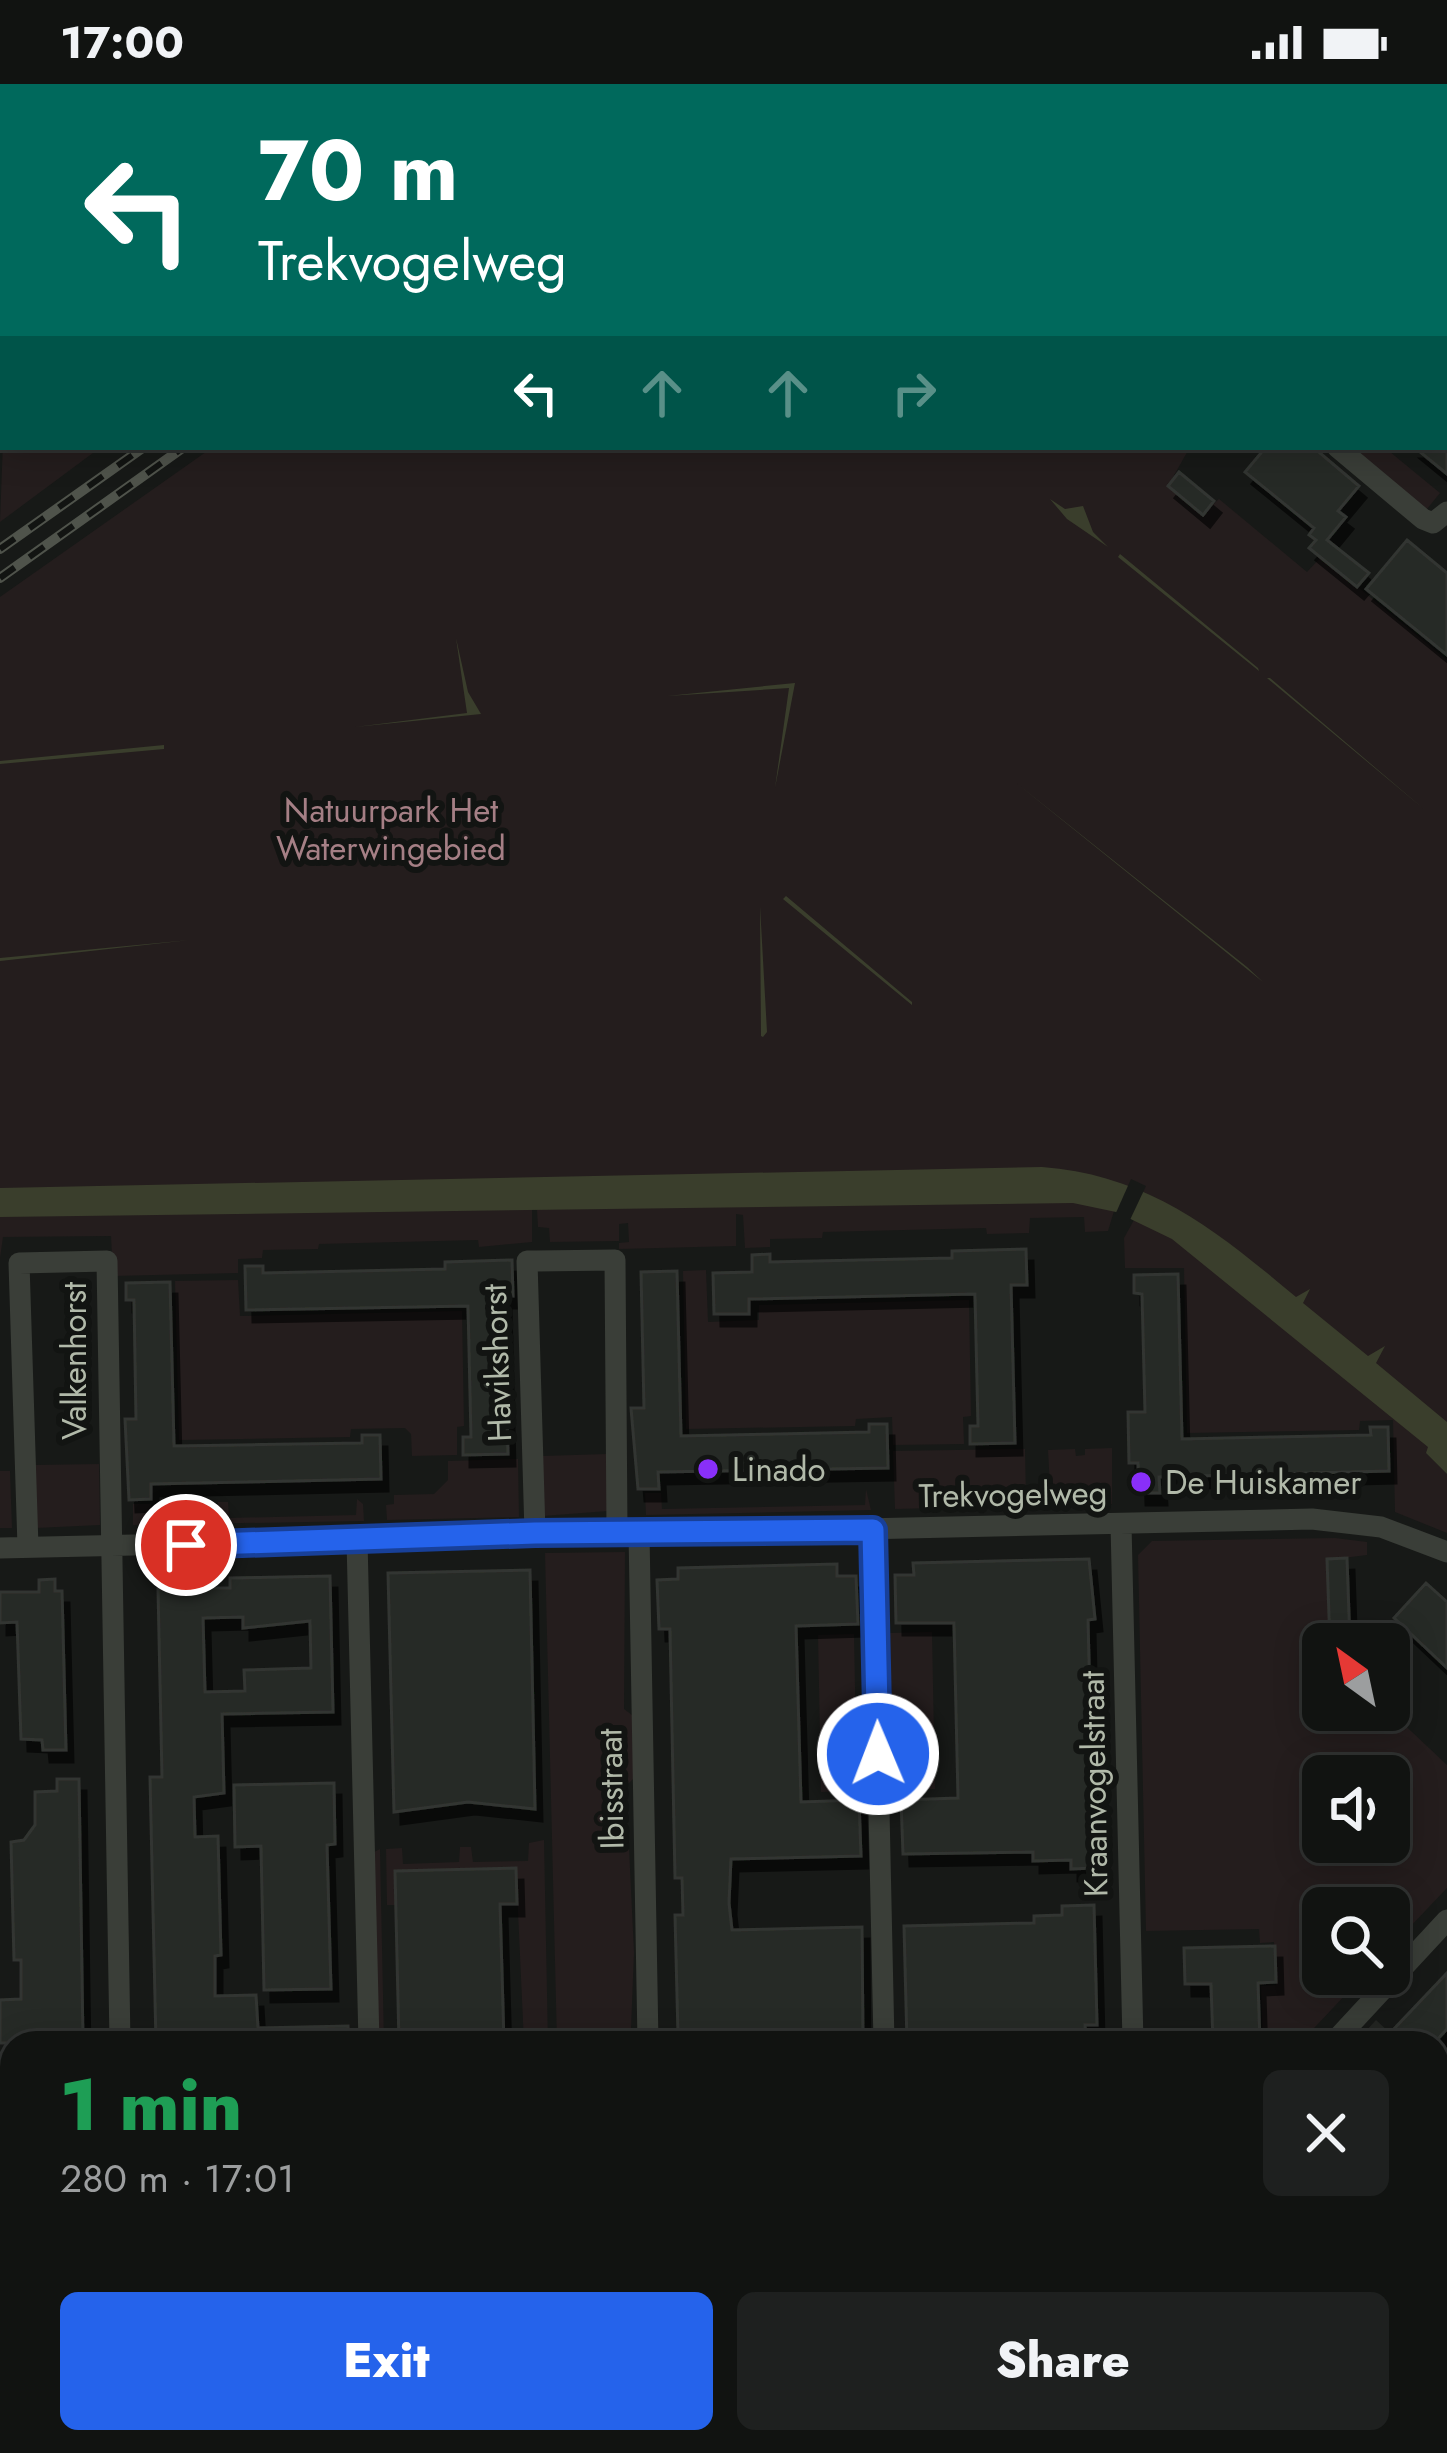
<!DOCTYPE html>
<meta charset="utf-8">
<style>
body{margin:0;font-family:Jost,sans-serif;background:#1e201f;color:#f1f3f6;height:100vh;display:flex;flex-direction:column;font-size:45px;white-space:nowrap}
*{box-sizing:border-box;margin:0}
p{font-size:39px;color:#9c9e9f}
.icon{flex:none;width:66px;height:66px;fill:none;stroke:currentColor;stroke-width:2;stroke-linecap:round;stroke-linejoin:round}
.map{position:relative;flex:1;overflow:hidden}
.side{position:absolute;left:0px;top:1947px;width:1449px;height:423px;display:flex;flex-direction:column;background:#111311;border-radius:36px 36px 0 0;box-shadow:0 6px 30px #0003,0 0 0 3px #303231}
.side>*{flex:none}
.top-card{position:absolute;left:0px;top:0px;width:1449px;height:366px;box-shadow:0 6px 30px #0003,0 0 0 3px #303231;background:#00695c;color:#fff;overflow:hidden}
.needle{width:78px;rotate:327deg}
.controls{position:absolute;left:1302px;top:1539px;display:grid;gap:24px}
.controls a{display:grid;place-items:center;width:108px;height:108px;border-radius:18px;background:#111311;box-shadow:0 6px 30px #0003,0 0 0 3px #303231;font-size:60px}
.pin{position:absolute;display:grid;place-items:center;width:102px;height:102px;color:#fff;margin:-51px;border:6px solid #fff;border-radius:50%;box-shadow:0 3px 12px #0007}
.me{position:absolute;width:132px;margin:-66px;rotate:359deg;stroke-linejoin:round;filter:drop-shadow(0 0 9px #0008)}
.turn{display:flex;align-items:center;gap:42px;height:252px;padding:0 60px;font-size:54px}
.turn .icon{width:156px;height:156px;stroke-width:2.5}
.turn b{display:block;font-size:84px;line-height:102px}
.lanes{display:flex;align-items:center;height:114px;padding:0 60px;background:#0003;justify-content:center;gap:60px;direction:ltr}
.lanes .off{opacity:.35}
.round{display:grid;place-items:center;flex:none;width:126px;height:126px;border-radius:18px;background:#1e201f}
.overview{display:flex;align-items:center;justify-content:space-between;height:204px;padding:0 60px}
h1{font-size:72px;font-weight:800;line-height:90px;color:#1e9e55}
.action{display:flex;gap:24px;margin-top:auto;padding:24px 60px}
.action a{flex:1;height:138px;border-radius:18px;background:#2563eb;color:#fff;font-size:48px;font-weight:800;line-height:138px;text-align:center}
.action a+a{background:#1e201f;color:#f1f3f6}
.status{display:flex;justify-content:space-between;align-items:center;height:84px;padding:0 60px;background:#111311;direction:ltr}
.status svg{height:33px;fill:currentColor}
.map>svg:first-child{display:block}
</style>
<div class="status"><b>17:00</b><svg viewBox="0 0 49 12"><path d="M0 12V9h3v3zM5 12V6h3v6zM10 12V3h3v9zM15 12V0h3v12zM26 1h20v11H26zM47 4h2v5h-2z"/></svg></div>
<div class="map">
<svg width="1447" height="2369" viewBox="0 0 1447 2369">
<defs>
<filter id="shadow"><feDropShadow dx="7" dy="12" stdDeviation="0" flood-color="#0009"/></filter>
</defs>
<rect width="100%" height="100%" fill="#171917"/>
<!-- built -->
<path fill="#242623" d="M313,0H760L311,3Z
M1376,1936L1401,1959H1355Z
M1437,1993L1447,2002V2137L1437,2127Z
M307,2358H494V2369H307Z
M1158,2358H1308L1319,2369H1158Z"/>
<!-- green -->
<path fill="#241d1d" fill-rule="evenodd" d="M938,0H1231L930,3Z
M3,357V363H101L0,438Z
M213,363H1190L1168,402L1202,430L1219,415L1307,488L1321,473L1447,576V1384L1425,1368L1447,1390V1449L1395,1428L1393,1336L1360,1337L1359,1346L1187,1349L1184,1184H1125L1124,1154L1134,1136L1114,1127L1108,1147L1085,1148L1084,1133L1030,1134L1029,1149L987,1150L986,1144L823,1148L822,1154L770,1155V1163L745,1164L743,1131L736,1130V1162L619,1165V1159L629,1158L628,1139L619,1140V1157L550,1158L549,1144L538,1143L537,1126L532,1125V1158L479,1163L478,1156L319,1160L318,1165L263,1166L262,1174L238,1175V1189L113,1192L111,1152L3,1153L0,1174V513Z
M1347,363H1384L1440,409L1427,425Z
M706,1186L708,1238L759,1236V1221L969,1216L971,1332L963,1333L964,1360L893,1361L892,1333L856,1335L855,1342L686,1345L683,1187Z
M238,1196L240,1232L462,1227L464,1342L457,1343V1371L412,1372L411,1350L405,1344L351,1345L350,1353L179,1356L175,1197Z
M1112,1364V1420L1051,1422L1048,1366L1075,1365L1076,1372L1085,1371V1365Z
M1025,1365L1026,1413L1015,1422L895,1425L893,1367Z
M607,1370L608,1427L543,1432L542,1372Z
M518,1375L519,1433L387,1436L386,1421L394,1420V1411L434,1410L448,1396V1377Z
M99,1380L100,1441L36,1444L34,1381Z
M0,1387H10L12,1444H0Z
M866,1405L871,1426L646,1431L645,1409H661L662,1425L865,1421Z
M357,1415L363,1420L364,1437L133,1441V1420H151L152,1436L217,1434L218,1418H228L229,1434L356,1431Z
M1335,1454L1367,1458V1471L1327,1476L1330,1560H1323V1626H1385L1368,1645L1373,1650L1393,1630L1447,1681V1804L1389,1865V1824H1323V1890H1365L1300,1959H1263L1261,1902L1276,1901L1274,1858L1260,1859L1259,1845L1146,1847L1138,1471L1152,1457ZM1323,1692H1389V1758H1323Z
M625,1468L624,1625L632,1631L634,1694L626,1702L634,1868L631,1945L639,1959H557L545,1469Z
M932,1548L935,1705L893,1706L890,1549Z
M854,1550L857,1707L821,1708L818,1551Z
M544,1756L548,1959H524L516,1784L395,1787L396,1821H387L386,1765L402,1764L403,1780L459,1778L460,1763H471L473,1778L528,1777L529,1759Z
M380,1765L384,1959H378L374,1768Z
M0,2054H12L9,2237L0,2233Z
M131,2358H198L199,2369H131Z"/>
<!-- water -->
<path fill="#3a3e2c" d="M1050,415L1065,425L1083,422L1093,448L1108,463L1067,435Z
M1120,470L1258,584L1259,587L1118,473Z
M456,554L468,608L481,630L355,643L467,629Z
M1267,594H1270L1425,726Z
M795,599L775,704L789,604L667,612Z
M164,661V665L0,680V677Z
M1010,694L1247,883L1263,898Z
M786,812L912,918V921L783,815Z
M760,822L767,948L763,953L761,952Z
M190,856L0,877V874Z
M1042,1083C1149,1091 1217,1147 1296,1213L1310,1205L1303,1219L1368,1272L1385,1262L1376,1279L1447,1338V1390L1426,1369L1428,1363L1172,1155L1116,1128L1073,1119L0,1133V1104Z"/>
<!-- pier -->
<path fill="#171917" d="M1131,1095L1146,1102L1129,1138L1115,1131Z"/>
<!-- building -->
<path fill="#282a27" stroke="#323531" stroke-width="3" fill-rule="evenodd" filter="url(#shadow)" d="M1266,363H1313L1359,402L1338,427L1346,433L1327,456L1369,489L1357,503L1309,464L1316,456L1309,451L1314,444L1245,388Z
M1414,363H1447V390Z
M1179,388L1214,417L1203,431L1168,402Z
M1407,456L1447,489V571L1366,505Z
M1026,1165L1027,1201H1011L1015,1359L970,1360V1342H978L975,1210L749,1215V1230H714L713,1189L752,1188V1171L770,1170V1178L952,1174V1167Z
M512,1176L513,1212H504L508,1370L463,1371V1353H471L468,1222L246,1226L245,1182H263V1189L445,1185V1178Z
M677,1187L681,1352L869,1348V1340H887L888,1384L658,1388L659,1405H638L631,1324H644L641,1188Z
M1178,1190L1182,1355L1371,1351L1370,1343H1388L1389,1387L1159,1393L1160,1409H1139L1138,1379H1129L1128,1328H1145L1142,1210L1134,1209V1191Z
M170,1198L174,1362L362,1359V1351H380L381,1395L151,1400V1415L129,1416L125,1335H136L134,1216H126V1199Z
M1347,1474L1350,1560H1330L1327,1475Z
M1089,1475L1095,1535L1088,1536L1094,1784L1071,1785V1776L1033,1777V1768L903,1770L901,1716L958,1714L954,1539H896L895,1491H914L913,1479Z
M837,1480V1492H856L858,1540L796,1542L801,1718L859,1716L861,1772L731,1775L729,1819L732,1846L862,1843L863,1959H685V1951H678L675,1831H683L682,1794H675L670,1545H659L657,1496L678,1495V1484Z
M530,1486L535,1725L468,1718L394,1728L388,1489Z
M163,1490H187L188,1504H230V1494L330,1492L333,1628L222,1630L224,1709L194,1713L195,1753L218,1752L221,1871L215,1872V1912L256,1911L258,1944L348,1942L349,1959H156L150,1693H162L158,1505H163ZM243,1533V1544L310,1537L311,1584L244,1586L245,1607L205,1608L203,1534Z
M55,1495V1507H62L66,1666H43L42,1656L21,1655L17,1538L0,1539V1508H39V1496Z
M1426,1499L1447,1518V1584L1394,1534Z
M57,1695H79L83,1959H0V1916L21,1915V1876H14L11,1758L24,1756L35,1741V1708L57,1707Z
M334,1699L335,1760L327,1761L331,1905L264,1906L261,1762L235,1763L234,1701Z
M516,1784L517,1820H500L504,1959H399L395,1787Z
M1094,1821L1097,1941H1085L1086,1959H907L904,1842L1034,1839V1832L1062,1831V1822Z
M1275,1862L1276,1898L1258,1899L1260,1959H1213L1211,1900H1185L1184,1864Z
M1447,1889V1945L1434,1959H1405L1392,1947Z"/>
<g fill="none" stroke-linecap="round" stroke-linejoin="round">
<!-- minor -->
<path stroke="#3a3e38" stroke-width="21" d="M50,3L51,0
M1446,156L1447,157
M0,262L3,260
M1337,363L1423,435L1433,439L1447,428
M1121,1440L1133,1959
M873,1446L884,1959
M535,1449L527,1177H536L615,1176L617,1447
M639,1449L648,1959
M357,1456L369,1959
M28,1463L19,1179L107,1177L120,1959
M0,1464L1312,1435L1381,1443L1447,1468
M1333,1959L1447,1836
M0,2038H12
M1437,2157L1447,2166
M0,2299H12
M208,2358V2369
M549,2358V2369
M747,2358V2369
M944,2358V2369
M1142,2358V2369"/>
<!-- rail casing -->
<g stroke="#4f534b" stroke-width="10">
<path id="rail" d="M845,3L852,0
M886,3L893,0
M0,465L144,363
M0,494L184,363"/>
</g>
<!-- rail -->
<use href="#rail" stroke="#121412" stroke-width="6" stroke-dasharray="18" stroke-linecap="butt"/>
</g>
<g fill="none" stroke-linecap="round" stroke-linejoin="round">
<!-- route casing -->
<g stroke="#184099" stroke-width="30">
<path id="route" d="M186,1461L535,1449L873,1446L878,1670"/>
</g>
<!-- route -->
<use href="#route" stroke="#2563eb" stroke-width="21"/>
</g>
<!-- markers -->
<g fill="#892ff9" stroke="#121412" stroke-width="4.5">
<circle cx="708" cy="1385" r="12"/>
<circle cx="1141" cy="1398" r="12"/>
</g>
<g text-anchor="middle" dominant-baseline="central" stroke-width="12" stroke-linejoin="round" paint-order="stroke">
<!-- park labels -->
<g font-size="33" fill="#a57f85" stroke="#121412">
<text x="391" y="726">Natuurpark Het<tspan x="391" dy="38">Waterwingebied</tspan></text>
</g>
<!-- street labels -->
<g font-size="33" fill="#b1b9a9" stroke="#121412">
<text transform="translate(74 1277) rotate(-90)">Valkenhorst</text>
<text transform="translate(497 1279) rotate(-92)">Havikshorst</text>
<text transform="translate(1013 1410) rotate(-1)">Trekvogelweg</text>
<text transform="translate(1094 1700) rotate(-91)">Kraanvogelstraat</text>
<text transform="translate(611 1705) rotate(-91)">Ibisstraat</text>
</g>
<!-- poi labels -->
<g font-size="33" fill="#b1b9a9" stroke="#121412" text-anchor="start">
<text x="732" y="1385">Linado</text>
<text x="1165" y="1398">De Huiskamer</text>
</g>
</g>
</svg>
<div class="controls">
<a><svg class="needle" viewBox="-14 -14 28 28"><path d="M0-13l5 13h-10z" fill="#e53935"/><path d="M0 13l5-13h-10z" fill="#9c9e9f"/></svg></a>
<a><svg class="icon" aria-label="sound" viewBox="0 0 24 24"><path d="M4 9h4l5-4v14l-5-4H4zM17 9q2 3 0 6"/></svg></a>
<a><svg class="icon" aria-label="search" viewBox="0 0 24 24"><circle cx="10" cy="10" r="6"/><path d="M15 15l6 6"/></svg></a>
</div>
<div class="pin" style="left:186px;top:1461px;background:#d93025"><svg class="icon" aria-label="arrive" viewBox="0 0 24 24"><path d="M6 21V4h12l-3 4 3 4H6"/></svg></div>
<svg class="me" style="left:878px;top:1670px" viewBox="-20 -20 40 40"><circle r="17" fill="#2563eb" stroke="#fff" stroke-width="3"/><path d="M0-11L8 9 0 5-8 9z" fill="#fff"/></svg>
<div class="top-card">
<div class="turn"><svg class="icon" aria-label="left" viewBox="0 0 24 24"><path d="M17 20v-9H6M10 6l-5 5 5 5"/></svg><div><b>70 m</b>Trekvogelweg</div></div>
<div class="lanes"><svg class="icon" aria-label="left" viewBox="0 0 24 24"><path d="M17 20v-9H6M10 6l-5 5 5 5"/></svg><svg class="icon off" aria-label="ahead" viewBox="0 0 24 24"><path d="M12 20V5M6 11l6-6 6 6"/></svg><svg class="icon off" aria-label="ahead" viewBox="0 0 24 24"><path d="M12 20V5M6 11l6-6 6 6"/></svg><svg class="icon off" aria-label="right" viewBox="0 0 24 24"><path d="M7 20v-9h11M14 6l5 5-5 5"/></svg></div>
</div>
<section class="side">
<div class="overview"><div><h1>1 min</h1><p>280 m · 17:01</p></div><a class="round"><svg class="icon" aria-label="close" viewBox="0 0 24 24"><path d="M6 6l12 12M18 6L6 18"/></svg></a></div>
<div class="action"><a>Exit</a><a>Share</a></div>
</section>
</div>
